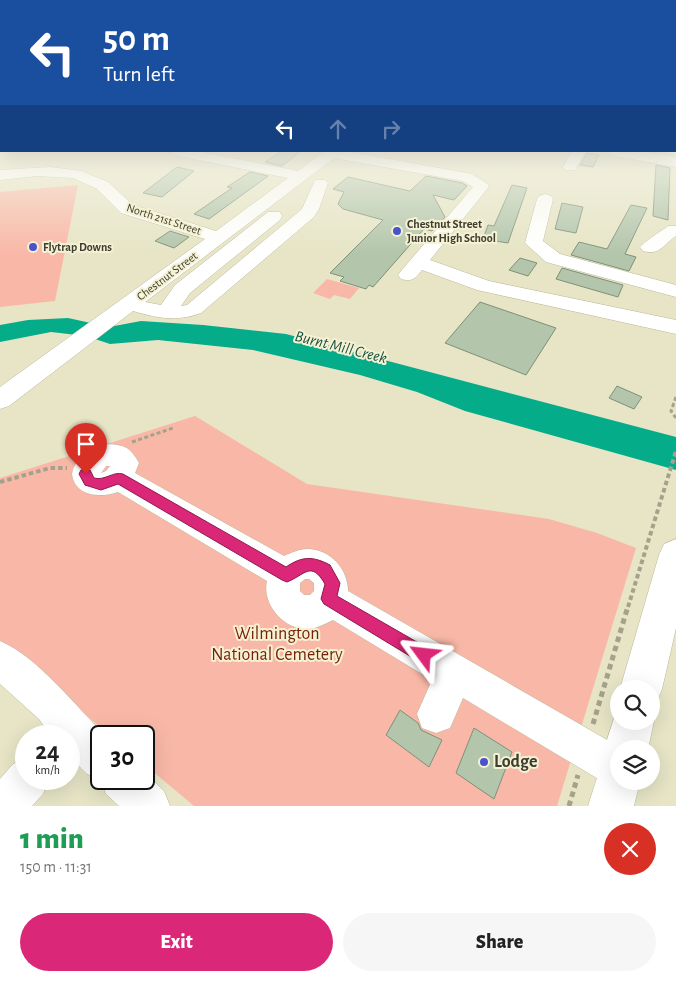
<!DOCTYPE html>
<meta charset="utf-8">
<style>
body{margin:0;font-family:"Alegreya Sans",sans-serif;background:#f6f6f6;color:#222;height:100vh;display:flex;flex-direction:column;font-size:19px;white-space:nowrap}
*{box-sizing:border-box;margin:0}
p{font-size:16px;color:#767676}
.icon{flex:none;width:28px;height:28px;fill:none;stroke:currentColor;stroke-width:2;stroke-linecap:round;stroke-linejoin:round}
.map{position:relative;height:806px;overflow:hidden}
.sheet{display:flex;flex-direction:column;background:#fff;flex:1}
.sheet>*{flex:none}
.banner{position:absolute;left:0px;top:0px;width:676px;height:152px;box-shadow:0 5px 20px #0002;background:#1a4fa0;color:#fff;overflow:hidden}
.tools{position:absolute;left:610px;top:680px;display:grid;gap:10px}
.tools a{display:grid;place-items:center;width:50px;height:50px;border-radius:50%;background:#fff;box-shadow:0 5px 20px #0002;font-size:25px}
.speed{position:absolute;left:15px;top:725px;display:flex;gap:10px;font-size:25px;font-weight:700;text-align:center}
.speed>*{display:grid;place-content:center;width:65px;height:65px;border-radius:50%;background:#fff;box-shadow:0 5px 20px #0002;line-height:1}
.speed small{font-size:12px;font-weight:400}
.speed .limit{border:2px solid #111;border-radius:8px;background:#fff;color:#111}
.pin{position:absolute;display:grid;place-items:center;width:42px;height:42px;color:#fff;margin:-51px -21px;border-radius:50% 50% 50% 0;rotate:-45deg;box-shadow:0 0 5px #0007}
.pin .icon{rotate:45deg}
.me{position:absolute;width:55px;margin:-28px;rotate:300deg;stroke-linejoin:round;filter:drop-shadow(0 0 4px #0008)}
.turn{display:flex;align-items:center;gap:18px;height:105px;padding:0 20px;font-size:22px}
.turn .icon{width:65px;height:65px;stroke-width:2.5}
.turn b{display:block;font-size:35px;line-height:42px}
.lanes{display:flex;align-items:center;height:48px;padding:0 20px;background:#0003;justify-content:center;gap:25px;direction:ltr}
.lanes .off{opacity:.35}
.round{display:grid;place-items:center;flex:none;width:52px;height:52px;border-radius:26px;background:#f6f6f6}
.headline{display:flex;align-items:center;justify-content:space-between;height:85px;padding:0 20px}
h1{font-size:30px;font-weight:800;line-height:38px;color:#1e9e55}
.button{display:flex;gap:10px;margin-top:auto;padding:10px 20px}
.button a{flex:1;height:58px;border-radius:30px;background:#db2777;color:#fff;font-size:20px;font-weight:800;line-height:58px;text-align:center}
.button a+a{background:#f6f6f6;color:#222}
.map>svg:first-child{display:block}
</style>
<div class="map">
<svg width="676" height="806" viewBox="0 0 676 806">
<rect width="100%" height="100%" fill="#e7e5c6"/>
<!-- green -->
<path fill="#f9b8a7" d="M78,185L55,301L0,307V192Z
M327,279L359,288L350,299L334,295L330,299L313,293Z
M195,416L307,484L549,519L597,533L636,548L557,806H194L144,764V736H111L0,644V478Z"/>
<!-- water -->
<path fill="#05ac8a" d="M68,318L109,327L141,321L203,325L286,334L676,437V470L465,411L417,392L360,375L253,350L158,340L110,344L86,336L51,332L0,342V325L28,320Z"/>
<!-- building -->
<path fill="#b3c6ac" stroke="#7e9078" d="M282,151H301L282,166L265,162Z
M587,153L599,155L593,167L580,165Z
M656,165L670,168L668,220L653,216Z
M177,167L194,171L162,197L143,193Z
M250,172L268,176L209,219L194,214L232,188L227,187Z
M426,176L462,183L467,186L454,200L433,195L445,217L432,231L424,229L373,287L369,285L366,289L340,281L344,277L330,273L383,220L343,209L338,204L344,192L333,189L348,177L410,191Z
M512,185L527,188L508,243L483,239L488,225L494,226Z
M562,203L583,207L576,233L555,229Z
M631,205L647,208L625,254L636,257L629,271L571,255L579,242L607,249Z
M170,231L189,237L174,248L155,241Z
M520,258L537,263L528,276L509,270Z
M562,268L623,285L618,297L556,279Z
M480,302L556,328L526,375L445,343Z
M617,386L642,397L634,409L609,398Z
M400,710L418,723L421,730L442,740L429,767L386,735Z
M474,728L512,752L494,799L456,773Z"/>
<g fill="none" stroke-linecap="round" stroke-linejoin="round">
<!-- minor casing -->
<g stroke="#bbb99b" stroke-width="1">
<path id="minor" d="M167,151H197L298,171L325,151H346L472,174L489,185L488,188L430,260L489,281L676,320V334L477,290L422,270C415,279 412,282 401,279L398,275L401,271L473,187L463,181L334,158L145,302L161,305L175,285L268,212H280L282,216L280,220L190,293L181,306L187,305L302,209L315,180H325L328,183L319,209L314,217L201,313C177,322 157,318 133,311L9,406L0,409V387L205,239L121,213L97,189L73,178L37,176L0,180V170L50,167L81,171L108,182L133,205L216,231L288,178L174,155Z
M572,151H586L575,170H565L563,167Z
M545,194L551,196L553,199L543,241L560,254L676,285V297L546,262L525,243L537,199L539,196Z
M669,226H676V236C664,243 661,256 643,251L640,247C642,244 666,227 669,226Z
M104,444C123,445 129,445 139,463L135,473L284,556C291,553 299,549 307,549C330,549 348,569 348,591L623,749H619V781H634L633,783L619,789L605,783L463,698L450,728L436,733L422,728L417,714L432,680L333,620C325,624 315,629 307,629C283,629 262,604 267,581L118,492C101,498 75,497 72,474C76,456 88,449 104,444ZM106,466H110L106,471L101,473ZM305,579H309L314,583V591L310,595H304L300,591V583Z
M0,641C38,657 76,707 106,736H101V779H144V772L164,791L170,806H119L106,794L101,780L87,774L69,756V736H51L39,719L0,684Z
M26,759V779H49L43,794L32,806H0V779L13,764Z"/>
</g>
<!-- major casing -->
<g stroke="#bbb99b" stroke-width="1">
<path id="major" d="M607,151H643L676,157V167L615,156L610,154Z
M676,539V628L662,689L656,704L651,705V689H620L659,555L664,544Z
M618,706L619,721H651V714L654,721L648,749H619V781H640L634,806H588L603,759L607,757L604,749Z"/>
</g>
<!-- path-far2 -->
<path stroke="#a4a28b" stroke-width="3" stroke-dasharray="4 2.5" stroke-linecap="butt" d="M676,397L671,411L676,418
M132,442L173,428"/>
<!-- path-far1 -->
<path stroke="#a4a28b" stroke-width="4" stroke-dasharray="4.5 3" stroke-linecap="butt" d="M0,482L50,468H67
M628,607L676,451"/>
<!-- path -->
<path stroke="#a4a28b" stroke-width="5" stroke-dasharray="5.5 4" stroke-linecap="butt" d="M593,724L628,606
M569,806L578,775"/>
<!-- minor -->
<use href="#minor" fill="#fff" fill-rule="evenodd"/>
<!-- major -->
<use href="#major" fill="#fff" fill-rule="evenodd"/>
</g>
<!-- sky -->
<linearGradient id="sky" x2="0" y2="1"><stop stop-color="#4db1c2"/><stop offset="0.55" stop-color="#f4f3e5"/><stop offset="1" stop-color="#f4f3e5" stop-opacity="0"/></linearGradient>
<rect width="676" height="253" fill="url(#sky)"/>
<!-- route -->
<path fill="#db2777" stroke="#8e194d" d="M86,469L90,470L94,478C105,481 113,471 123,474L286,567C302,556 313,556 330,565L340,583L337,596L429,649L432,655L429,661L424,663L418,661L324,604L321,599L325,584C311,560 305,575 287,582L282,580L118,484L101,490L85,485L79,474L81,470Z"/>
<!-- markers -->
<g fill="#4a54ca" stroke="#f5f2d3" stroke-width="2">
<circle cx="397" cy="231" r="5"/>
<circle cx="33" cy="247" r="5"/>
<circle cx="484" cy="762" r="5"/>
</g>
<g text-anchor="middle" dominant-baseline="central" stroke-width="4" stroke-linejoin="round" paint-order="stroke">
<!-- far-street labels -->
<g font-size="12" fill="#3e3d31" stroke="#f5f2d3">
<text transform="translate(164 219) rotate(18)">North 21st Street</text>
<text transform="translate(167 276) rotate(-37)">Chestnut Street</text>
</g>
<!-- far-poi labels -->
<g font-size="12" font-weight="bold" fill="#3e3d31" stroke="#f5f2d3" text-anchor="start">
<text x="407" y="224">Chestnut Street<tspan x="407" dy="14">Junior High School</tspan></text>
<text x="43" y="247">Flytrap Downs</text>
</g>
<!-- water labels -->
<g font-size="16" font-style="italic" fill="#174f40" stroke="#f5f2d3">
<text transform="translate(341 347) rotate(14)">Burnt Mill Creek</text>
</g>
<!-- near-park labels -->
<g font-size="18" fill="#781f07" stroke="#f5f2d3">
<text x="277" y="634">Wilmington<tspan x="277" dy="21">National Cemetery</tspan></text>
</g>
<!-- near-poi labels -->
<g font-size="18" font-weight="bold" fill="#3e3d31" stroke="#f5f2d3" text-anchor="start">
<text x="494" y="762">Lodge</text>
</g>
</g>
</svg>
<div class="tools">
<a><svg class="icon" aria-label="search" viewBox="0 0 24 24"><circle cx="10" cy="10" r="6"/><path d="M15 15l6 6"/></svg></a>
<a><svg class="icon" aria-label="layers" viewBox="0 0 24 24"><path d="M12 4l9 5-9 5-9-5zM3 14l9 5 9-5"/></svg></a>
</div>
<div class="speed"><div>24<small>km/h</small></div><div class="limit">30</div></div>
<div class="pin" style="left:86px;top:474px;background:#d93025"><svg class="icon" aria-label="arrive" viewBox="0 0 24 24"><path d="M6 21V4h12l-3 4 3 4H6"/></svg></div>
<svg class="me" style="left:424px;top:655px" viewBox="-20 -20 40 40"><path d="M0-17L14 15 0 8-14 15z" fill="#db2777" stroke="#fff" stroke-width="4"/></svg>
<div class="banner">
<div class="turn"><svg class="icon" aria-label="left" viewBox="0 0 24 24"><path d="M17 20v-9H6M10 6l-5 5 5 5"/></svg><div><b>50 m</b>Turn left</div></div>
<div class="lanes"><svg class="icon" aria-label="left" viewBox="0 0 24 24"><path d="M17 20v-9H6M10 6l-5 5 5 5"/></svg><svg class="icon off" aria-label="ahead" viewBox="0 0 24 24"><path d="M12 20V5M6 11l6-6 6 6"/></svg><svg class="icon off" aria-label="right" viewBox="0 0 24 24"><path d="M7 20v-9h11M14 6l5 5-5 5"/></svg></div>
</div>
</div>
<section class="sheet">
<div class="headline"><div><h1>1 min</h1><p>150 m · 11:31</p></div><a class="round" style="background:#d93025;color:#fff"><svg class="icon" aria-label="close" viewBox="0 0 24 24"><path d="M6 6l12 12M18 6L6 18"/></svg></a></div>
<div class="button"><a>Exit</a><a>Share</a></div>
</section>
